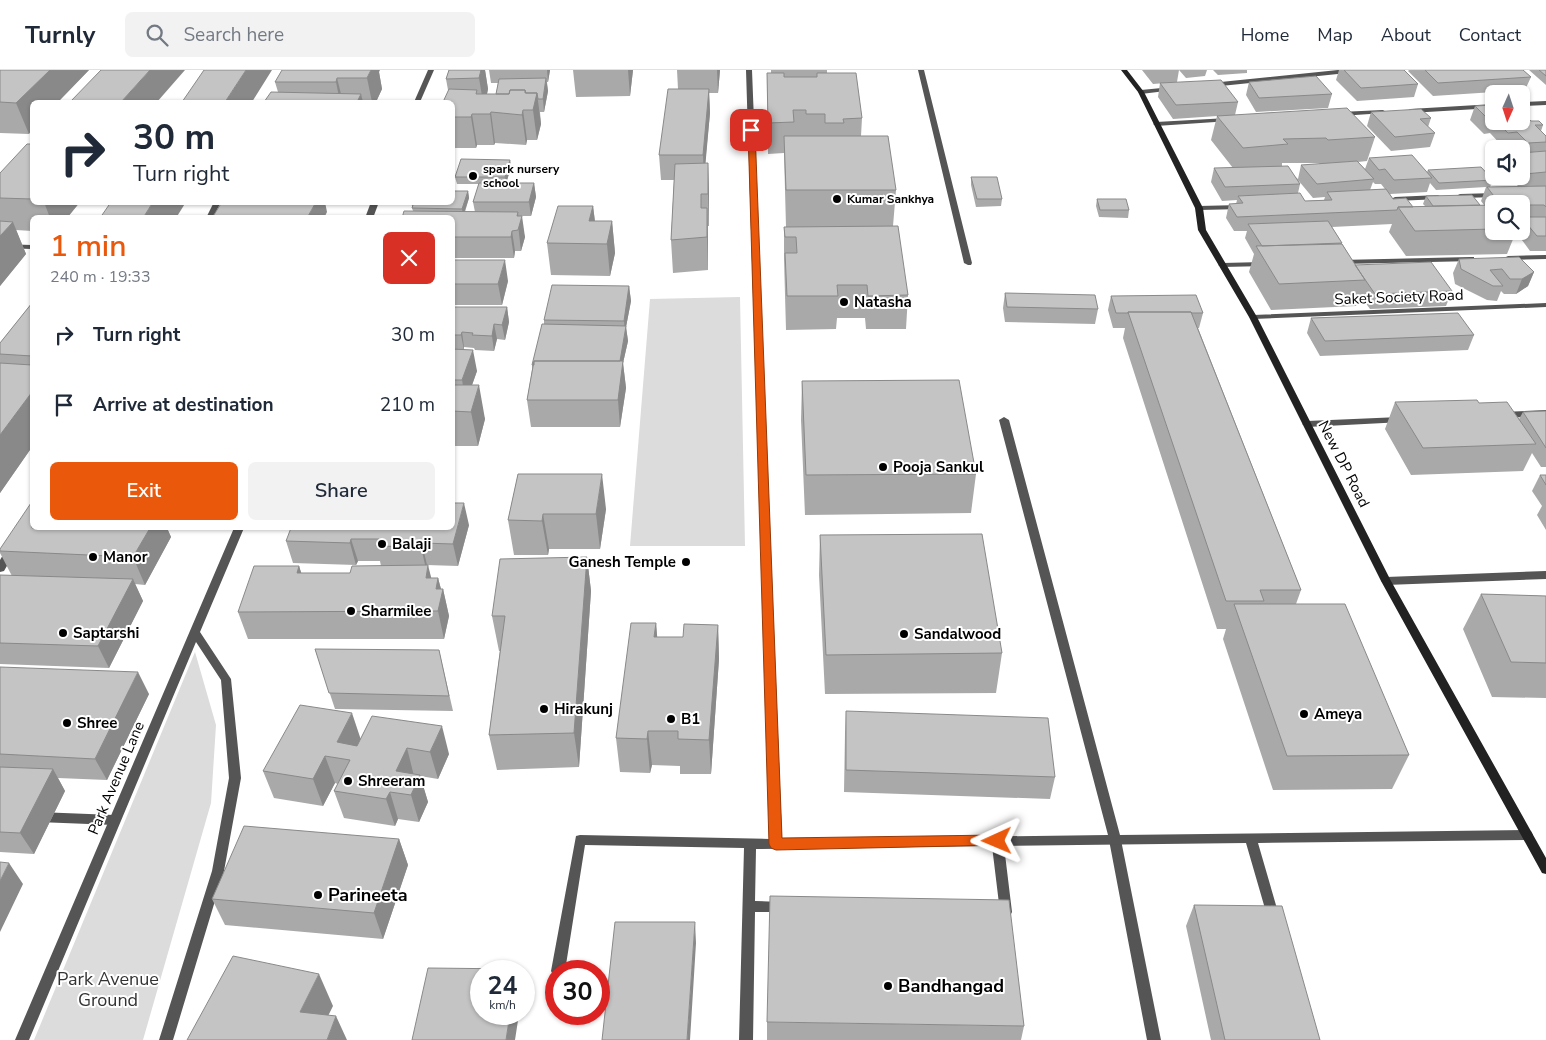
<!DOCTYPE html>
<meta charset="utf-8">
<style>
body{margin:0;font-family:"Nunito Sans",sans-serif;background:#f2f2f3;color:#1f2937;height:100vh;display:flex;flex-direction:column;font-size:19px;white-space:nowrap}
*{box-sizing:border-box;margin:0}
p{font-size:16px;color:#747a83}
.icon{flex:none;width:28px;height:28px;fill:none;stroke:currentColor;stroke-width:2;stroke-linecap:round;stroke-linejoin:round}
.map{position:relative;flex:1;overflow:hidden}
.panel{position:absolute;left:30px;top:145px;width:425px;height:315px;display:flex;flex-direction:column;background:#fff;border-radius:8px;box-shadow:0 1px 4px #0004}
.panel>*{flex:none}
.banner{position:absolute;left:30px;top:30px;width:425px;height:105px;border-radius:8px;box-shadow:0 1px 4px #0004;background:#fff;color:#1f2937;overflow:hidden}
.needle{width:32px;rotate:183deg}
.buttons{position:absolute;left:1485px;top:15px;display:grid;gap:10px}
.buttons a{display:grid;place-items:center;width:45px;height:45px;border-radius:8px;background:#fff;box-shadow:0 1px 4px #0004;font-size:25px}
.speed{position:absolute;left:470px;top:890px;display:flex;gap:10px;font-size:25px;font-weight:700;text-align:center}
.speed>*{display:grid;place-content:center;width:65px;height:65px;border-radius:50%;background:#fff;box-shadow:0 1px 4px #0004;line-height:1}
.speed small{font-size:12px;font-weight:400}
.speed .limit{border:8px solid #d22;background:#fff;color:#111}
.pin{position:absolute;display:grid;place-items:center;width:42px;height:42px;color:#fff;margin:-21px;border-radius:10px;box-shadow:0 2px 8px #0006}
.me{position:absolute;width:55px;margin:-28px;rotate:269deg;stroke-linejoin:round;filter:drop-shadow(0 0 4px #0008)}
.turn{display:flex;align-items:center;gap:18px;height:105px;padding:0 20px;font-size:22px}
.turn .icon{width:65px;height:65px;stroke-width:2.5}
.turn b{display:block;font-size:35px;line-height:42px}
.round{display:grid;place-items:center;flex:none;width:52px;height:52px;border-radius:8px;background:#f2f2f3}
.summary{display:flex;align-items:center;justify-content:space-between;height:85px;padding:0 20px}
h1{font-size:30px;font-weight:600;line-height:38px;color:#ea580c}
.action{display:flex;gap:10px;margin-top:auto;padding:10px 20px}
.action a{flex:1;height:58px;border-radius:8px;background:#ea580c;color:#fff;font-size:20px;font-weight:600;line-height:58px;text-align:center}
.action a+a{background:#f2f2f3;color:#1f2937}
ul{padding:0;list-style:none}
li{display:flex;align-items:center;gap:15px;height:70px;padding:0 20px}
li div{flex:1}
li b{display:block;font-size:19px}
li em{font-style:normal}
header{display:flex;align-items:center;gap:30px;box-sizing:border-box;height:70px;padding:0 25px;background:#fff;border-bottom:1px solid #e0e1e3}
header strong{font-size:24px}
nav{display:flex;gap:28px;margin-inline-start:auto;font-size:18px}
.search{width:350px;height:45px;background:#f2f2f3;display:flex;align-items:center;gap:12px;box-sizing:border-box;padding:0 18px;border-radius:8px;color:#747a83;font-size:19px}
.map>svg:first-child{display:block}
</style>
<header>
<strong>Turnly</strong>
<div class="search"><svg class="icon" aria-label="search" viewBox="0 0 24 24"><circle cx="10" cy="10" r="6"/><path d="M15 15l6 6"/></svg>Search here</div>
<nav><a>Home</a><a>Map</a><a>About</a><a>Contact</a></nav>
</header>
<div class="map">
<svg width="1546" height="970" viewBox="0 0 1546 970">
<rect width="100%" height="100%" fill="#fff"/>
<!-- green -->
<path fill="#dcdcdc" d="M740,227L745,476H630L650,229Z
M195,582L216,655L211,733L143,970H34Z"/>
<g fill="none" stroke-linecap="round" stroke-linejoin="round">
<!-- lane -->
<path fill="#555" fill-rule="evenodd" d="M1546,31V35L1521,36V32Z
M1494,34V38L1410,43L1407,41L1410,39Z
M1383,40L1386,42L1385,43L1340,46L1337,44L1340,42Z
M1228,48L1230,49V51L1156,56L1153,54L1156,52Z
M214,132H221L213,148H206Z
M0,174L32,175V179L0,178Z
M11,477L16,480L4,501L0,502V490L7,478Z
M38,742L114,745L118,747L120,750L118,753L114,755L38,752L34,750L32,747L34,744Z
M1115,765L1119,766L1121,770L1161,970H1147L1109,770L1111,766Z"/>
<!-- street -->
<path fill="#555" fill-rule="evenodd" d="M428,0H434L420,32H414Z
M746,0H752L782,769L1108,765L999,350L1004,347L1009,350L1120,765L1527,760L1531,761L1533,765L1531,769L1527,770L1258,773L1280,849L1278,853L1274,855L1270,853L1268,849L1246,773L1004,776L1012,842L1010,846L1006,848L1002,846L1000,842L992,776L756,779L755,831L782,832L786,833L788,837L786,841L782,842H755L753,970H739L744,778L585,775L565,901H556V906L553,905L551,901L576,766L580,765L770,769Z
M918,0H924L972,193L971,195H968L964,193Z
M1338,0H1360L1357,2L1211,17L1208,15L1211,13Z
M1172,17L1175,19L1174,20L1141,24L1138,22L1141,20Z
M1495,123H1498V127L1460,128L1456,126L1460,124Z
M1438,125L1442,127L1441,129L1395,131L1391,129L1395,127Z
M371,132H379L373,148H365Z
M1240,135L1244,137L1243,139L1199,140L1195,138L1199,136Z
M1546,185V189L1508,190L1504,188L1508,186Z
M1471,187H1474V191L1341,194L1337,192L1341,190Z
M1264,192H1267V196L1222,197L1218,195L1222,193Z
M1546,233V237L1253,249L1249,247L1253,245Z
M1546,340V346L1502,348L1498,345L1502,342Z
M1400,347L1403,348L1405,350L1403,352L1307,357L1302,354L1307,351Z
M234,458H244L200,562L231,609L241,708L224,801L173,970H159L212,801L229,708L221,610L196,572L29,970H15Z
M1546,501V509L1386,515L1381,511L1386,507Z"/>
<!-- secondary -->
<path fill="#222" fill-rule="evenodd" d="M1121,0H1127L1144,22L1203,138L1206,160L1257,247L1391,511L1546,788V804L1542,803L1381,511L1249,247L1198,160L1195,138L1138,22Z"/>
</g>
<!-- wall -->
<path fill="#a9a9a9" fill-rule="evenodd" d="M0,0H89L58,32H32L29,64L0,63Z
M449,0H485L488,19L487,24H496L498,13H491L489,0H550L548,12H547L548,21L544,42H540L541,54L537,70H527L526,75L495,73L494,75H477L476,78H452V32L448,20L446,9Z
M573,0H633L630,26L576,27Z
M677,0H720L718,23H709L710,43L705,94L708,93L709,125V156H708V200L673,203L671,170L674,110H661L659,85L678,19Z
M771,0H827V3L862,48L861,66L896,120L893,156L908,225L906,259H866L865,248H837L836,259L786,260L784,189V157H786L784,83L768,84L767,3H771Z
M1142,0H1207L1205,6L1186,8L1179,0L1177,12L1153,14Z
M1213,0H1247V3L1218,5Z
M1339,0H1404L1418,14L1414,27L1357,31L1336,10Z
M1409,0H1523L1531,7L1525,20L1433,26L1408,1Z
M1529,0H1546V15Z
M379,2L382,19L376,32H264L278,22L275,12Z
M1249,12L1332,24L1328,38L1256,42L1246,25Z
M1160,13L1238,32L1235,45L1375,67L1367,91L1358,92L1365,99L1369,88L1427,102L1428,100L1493,110L1490,117L1518,116L1508,106H1521V79H1514L1511,76L1503,77L1490,63L1484,64L1470,50L1475,36L1494,35V51H1531L1543,55L1541,61L1546,66V181H1530L1516,162L1507,184L1406,186L1389,162L1392,154L1332,157L1355,195L1452,221L1446,236L1370,239L1360,225L1356,236L1271,240L1249,202L1254,184L1245,168L1247,161H1234L1226,148L1229,134H1236L1237,130L1222,131L1211,112L1214,98H1233L1211,70L1217,46L1173,49L1158,27ZM1282,93H1319L1320,94L1301,95L1298,109L1282,96ZM1298,110L1313,128L1325,127L1324,130L1305,131L1298,123L1300,114ZM1373,112L1375,114H1381L1385,119L1370,120ZM1430,113L1436,120L1486,117L1481,131L1484,135H1480L1426,126L1423,134L1425,136L1413,137L1393,129L1390,124L1427,122ZM1494,134H1521V161H1494Z
M1371,42L1431,48L1428,57L1435,63L1430,77L1391,81L1367,56Z
M32,74V132H80L67,148H32V161L16,160L26,184L0,216V103Z
M510,90L511,97L506,113H534L536,127L531,146H518L525,167L521,181H515L514,188H452V148L413,141L412,138L413,136H412L411,132H452L468,121L469,128L465,142H475L473,132L479,114H457L455,107Z
M971,107L1002,129L1001,136L976,137L971,115Z
M1097,129L1129,140L1128,148L1099,147L1096,136Z
M593,136L595,151H612L615,183L610,206L551,205L547,173Z
M1459,189L1534,202L1528,216L1516,224H1504L1501,221L1497,231L1487,230L1455,214L1453,203Z
M452,190L508,211L502,235H452Z
M629,216L631,231L626,257L628,271L623,293L626,318L620,357H531L527,330L532,300V295L544,254V250Z
M1005,223L1098,239L1095,254L1005,252L1003,238Z
M1111,226L1203,243L1199,258H1198L1301,520L1296,534L1409,685L1392,719L1273,720L1223,569L1226,559H1217L1123,268L1125,258H1113L1108,240Z
M32,233V377L0,423V273Z
M452,237H507L509,252L505,270L497,269L494,281L475,280L474,278L464,277V279L477,301L472,315L485,349L478,376H452Z
M1311,248L1474,265L1468,280L1320,286L1307,263Z
M802,311L976,404L971,443L805,445L801,350Z
M1395,332L1479,333L1519,349L1523,342L1546,341V397H1541L1532,383L1523,401L1411,405L1385,359Z
M518,404L606,439L600,479H549L548,485H514L508,450Z
M1540,405H1546V460L1537,445L1542,436L1532,421Z
M469,455L458,496L427,495L431,508H438L441,519H443L449,546L444,569H248L238,542L299,496L301,503H350L381,496L380,491H358L356,495L293,493L286,471Z
M32,458H167L171,467L145,515L135,514L143,531L109,598L0,594V505L12,506L0,483V479Z
M820,465L1002,583L996,623L825,624L819,505Z
M587,487L591,521L579,697L497,700L489,665L500,581H499L492,546Z
M1481,524L1546,526V628L1492,627L1463,559Z
M656,553L657,567H683L718,555L719,589L711,704H680V696L652,695L650,703L620,702L616,668Z
M315,579L439,580L453,641L335,639Z
M0,597L149,624L107,710L58,708L65,721L34,784L0,782Z
M846,641L1055,707L1050,729L844,722L845,663Z
M361,668L449,684L438,709L420,706L428,732L419,752L398,749L395,756L344,748L334,721L338,714L335,713L323,736L274,728L263,701Z
M399,769L408,795L383,869L225,855L212,829Z
M1194,835L1320,970H1211L1186,856Z
M767,952L1024,956L1021,970H767Z"/>
<!-- shaded-wall -->
<path fill="#898989" d="M50,0H89L58,32H32V60L29,64L16,33Z
M150,0H185L157,32H121Z
M246,0H272L252,32H225Z
M371,0H380L379,2L382,19L376,32H372L367,8Z
M481,0H485L488,19L484,38L479,8Z
M547,0H550L548,12Z
M628,0H633L630,26Z
M717,0H720L718,23Z
M337,8L343,32H340L336,12Z
M546,8L548,21L544,42L543,29Z
M709,19L710,43L704,110L703,85Z
M537,23L541,54L537,70L533,40Z
M361,24L363,32H357Z
M523,40L527,70L526,75L522,45Z
M491,42L495,73L494,75L490,44Z
M472,44L477,75L476,78L471,47Z
M510,90L511,97L506,114L505,107Z
M708,93L709,125V156L708,124Z
M534,113L536,127L531,146L529,132Z
M468,121L469,128L463,146L462,139Z
M44,132H80L67,148H50Z
M153,132H186L176,148H143Z
M316,132H325L327,142L324,148H307Z
M593,136L597,169L589,151Z
M707,138L708,170V200L707,167Z
M518,142L519,155L522,146L525,167L521,181L517,146Z
M612,151L615,183L610,206L607,174Z
M13,152L26,184L0,216V166Z
M512,161L515,181L514,188L511,167Z
M505,190L508,211L502,235L498,214Z
M1534,202L1528,216L1516,224L1522,209Z
M629,216L631,231L626,257L628,271L623,293L626,318L620,357L618,330L619,296L625,263L624,251Z
M507,237L509,252L505,270L502,255Z
M494,254L497,269L494,281L492,266Z
M462,262L464,277V280L461,265Z
M473,280L477,301L466,332L462,310Z
M479,315L485,349L478,376L471,342Z
M32,322V377L0,423V365Z
M452,394L455,404L452,413Z
M602,404L606,439L600,479L596,444Z
M464,433L469,455L458,496L453,474Z
M543,444L549,479L548,485L542,451Z
M150,458H167L171,467L145,515L133,487Z
M351,469L358,491L356,495L350,473Z
M422,473L427,495L426,499L421,477Z
M587,487L591,521L579,697L574,663Z
M428,495L435,523L426,508Z
M299,496L308,523L297,503Z
M438,508L442,523L443,519L449,546L444,569L438,541L436,519Z
M133,509L143,531L109,598L98,576Z
M656,553L659,588L654,567Z
M718,555L719,589L711,704L709,670Z
M138,602L149,624L107,710L95,689Z
M352,643L361,670L351,692L337,672Z
M442,656L449,684L438,709L430,682Z
M648,661L652,695L650,703L647,669Z
M407,678L414,706L396,701Z
M325,686L335,713L323,736L313,709Z
M53,699L65,721L34,784L20,763Z
M420,705L428,732L419,752L411,725Z
M390,722L398,749L395,756L386,729Z
M399,769L408,795L383,869L374,843Z
M9,793L23,814L0,862V811Z
M695,852L696,873L690,970H687Z
M319,904L333,936L316,970L300,942Z
M510,944H519L515,970H506Z
M336,946L347,970H327Z"/>
<!-- building -->
<path fill="#c4c4c4" stroke="#898989" d="M0,0H50L16,33L0,32Z
M101,0H150L121,32H70Z
M204,0H246L225,32H182Z
M282,0H371L367,8H337L336,12H275Z
M449,0H481L479,8L446,9Z
M1344,0H1404L1418,14L1361,18Z
M1425,0H1523L1531,7L1438,13Z
M1539,0H1546V6Z
M767,3H784V7H817V3H856L862,48L843,49L844,53H825V44H806V40H793L794,52L768,53Z
M1316,6L1332,24L1259,28L1249,12Z
M546,8L543,29H538L537,23H526L525,20H510L509,24H496L499,9Z
M1221,10L1238,32L1176,35L1160,13Z
M449,19L477,20L476,24H509L510,20H525V23H537L533,40H523L522,45L491,42L490,44H472L471,47H452V32H443Z
M668,19H709L703,85H659Z
M271,22L361,24L357,32H264Z
M1494,35V50H1489L1475,36Z
M1347,38L1375,67L1328,70L1326,68L1283,69L1288,74L1243,78L1217,46Z
M1421,39L1431,48L1420,49L1435,63L1395,67L1371,42Z
M1521,42L1531,51H1539L1543,55H1535L1546,66V72L1528,73L1517,62L1508,63L1496,51H1521Z
M784,66H888L896,120H786Z
M27,74H32V129L0,128V103Z
M1546,81V102L1525,104L1521,100V83Z
M1412,85L1432,108L1394,110L1385,99L1379,100L1369,88Z
M461,89L510,90L505,107H455Z
M1357,91L1374,109L1317,114L1301,95Z
M708,93V124H701V138H707V167L671,170L675,94Z
M1288,96L1300,114L1225,117L1214,98Z
M1481,97L1493,110L1439,113L1428,100Z
M971,107H997L1002,129H977Z
M479,113H534L529,132H473Z
M1546,116V137L1544,135H1524L1527,139H1521V134H1500L1487,117Z
M1386,119L1393,129L1406,128L1413,137H1398L1397,140L1237,147L1229,134L1243,133L1238,126L1300,123L1305,131L1332,130L1327,122Z
M452,121H468L462,139L412,138L414,132H452Z
M1472,125L1480,135L1433,136L1426,126Z
M1097,129H1126L1129,140H1100Z
M111,132H153L143,148H100Z
M222,132H316L307,148H212Z
M1494,135V159L1415,161L1398,137Z
M558,136H593L589,151H612L607,174L547,173Z
M404,141L518,142L517,146H522L518,160L512,161L511,167H452V148H402Z
M1521,147H1546V166H1537Z
M0,151L13,152L0,166Z
M1328,151L1342,173L1262,176L1248,154Z
M898,156L908,225L868,226L867,215H837L838,226H787L785,183H797L796,167H785L784,157Z
M1342,174L1365,210L1279,214L1256,176Z
M1519,187L1534,202L1522,209H1510L1502,199L1490,200L1503,216H1493L1461,199L1459,189Z
M452,190H505L498,214H452Z
M1431,192L1452,221L1375,224L1355,195Z
M552,215L629,216L624,251L544,250Z
M1005,223L1095,225L1098,239L1007,237Z
M1196,225L1203,243H1192L1191,242H1128V243H1116L1111,226Z
M32,233V286L0,284V273Z
M452,237H507L502,255L494,254L492,266L472,265L473,263L462,262L461,265H452Z
M1128,242H1191L1301,520H1260L1264,531H1226Z
M1458,243L1474,265L1325,271L1311,248Z
M542,254L626,256L620,291H534V295H532Z
M452,279L473,280L462,310H452Z
M534,291H623L618,330H527Z
M0,293L32,295V322L0,365Z
M959,310L976,404L806,405L802,311Z
M452,315H479L471,342L452,341Z
M1477,330L1479,333L1507,332L1536,374L1423,378L1395,332Z
M1546,341V378L1523,342Z
M518,404H602L596,444H543L542,451L508,450Z
M1540,405H1546V415Z
M31,433H32V458H150L133,487L0,481V479Z
M452,433H464L453,474L422,473L421,477L376,476L379,469H351L350,473L286,471L291,458H452Z
M982,464L1002,583L826,585L820,465Z
M587,487L574,663L489,665L505,546H492L500,489Z
M428,495L426,508H438L436,519H443L438,541L238,542L254,496H299L297,503H350L352,496Z
M0,505L133,509L98,576L0,573Z
M1481,524L1546,526V593L1511,592Z
M1234,534H1345L1409,685L1287,686Z
M631,553H656L654,567H683L684,554L718,555L709,670L678,669V661H648L647,669L616,668Z
M315,579L439,580L449,626L329,623Z
M0,597L138,602L95,689L0,684Z
M300,635L352,643L337,672L357,676L372,646L442,656L430,682L407,678L396,701L420,705L411,725L390,722L386,729L334,721L350,690L325,686L313,709L263,701Z
M846,641L1048,648L1055,707L846,700Z
M0,697L53,699L20,763L0,762Z
M244,756L399,769L374,843L212,829Z
M0,792L9,793L0,811Z
M770,826L1009,830L1024,956L767,952Z
M1194,835L1282,836L1320,970H1225Z
M615,852H695L687,970H602Z
M233,886L319,904L300,942L336,946L327,970H187Z
M428,898L518,899L517,901H481V944H510L506,970H412Z"/>
<!-- route -->
<path fill="#ea580c" stroke="#983908" d="M748,58L755,60L782,768L997,765L1002,767L1004,771L1002,775L776,780L771,778L769,774Z"/>
<!-- markers -->
<g fill="#000" stroke="#fff" stroke-width="2">
<circle cx="473" cy="106" r="5"/>
<circle cx="837" cy="129" r="5"/>
<circle cx="844" cy="232" r="5"/>
<circle cx="883" cy="397" r="5"/>
<circle cx="382" cy="474" r="5"/>
<circle cx="93" cy="487" r="5"/>
<circle cx="686" cy="492" r="5"/>
<circle cx="351" cy="541" r="5"/>
<circle cx="63" cy="563" r="5"/>
<circle cx="904" cy="564" r="5"/>
<circle cx="544" cy="639" r="5"/>
<circle cx="1304" cy="644" r="5"/>
<circle cx="671" cy="649" r="5"/>
<circle cx="67" cy="653" r="5"/>
<circle cx="348" cy="711" r="5"/>
<circle cx="318" cy="825" r="5"/>
<circle cx="888" cy="916" r="5"/>
</g>
<g text-anchor="middle" dominant-baseline="central" stroke-width="4" stroke-linejoin="round" paint-order="stroke">
<!-- far-poi labels -->
<g font-size="12" font-weight="bold" fill="#000" stroke="#fff" text-anchor="start">
<text x="483" y="99">spark nursery<tspan x="483" dy="14">school</tspan></text>
<text x="847" y="129">Kumar Sankhya</text>
</g>
<!-- street labels -->
<g font-size="15" fill="#000" stroke="#fff">
<text transform="translate(1399 227) rotate(-2)">Saket Society Road</text>
<text transform="translate(1344 394) rotate(63)">New DP Road</text>
<text transform="translate(116 708) rotate(-67)">Park Avenue Lane</text>
</g>
<!-- poi labels -->
<g font-size="15" font-weight="bold" fill="#000" stroke="#fff" text-anchor="start">
<text x="854" y="232">Natasha</text>
<text x="893" y="397">Pooja Sankul</text>
<text x="392" y="474">Balaji</text>
<text x="103" y="487">Manor</text>
<text x="676" y="492" text-anchor="end">Ganesh Temple</text>
<text x="361" y="541">Sharmilee</text>
<text x="73" y="563">Saptarshi</text>
<text x="914" y="564">Sandalwood</text>
<text x="554" y="639">Hirakunj</text>
<text x="1314" y="644">Ameya</text>
<text x="681" y="649">B1</text>
<text x="77" y="653">Shree</text>
<text x="358" y="711">Shreeram</text>
</g>
<!-- near-poi labels -->
<g font-size="18" font-weight="bold" fill="#000" stroke="#fff" text-anchor="start">
<text x="328" y="825">Parineeta</text>
<text x="898" y="916">Bandhangad</text>
</g>
<!-- near-park labels -->
<g font-size="18" fill="#333" stroke="#fff">
<text x="108" y="909">Park Avenue<tspan x="108" dy="21">Ground</tspan></text>
</g>
</g>
</svg>
<div class="buttons">
<a><svg class="needle" viewBox="-14 -14 28 28"><path d="M0-13l5 13h-10z" fill="#e53935"/><path d="M0 13l5-13h-10z" fill="#747a83"/></svg></a>
<a><svg class="icon" aria-label="sound" viewBox="0 0 24 24"><path d="M4 9h4l5-4v14l-5-4H4zM17 9q2 3 0 6"/></svg></a>
<a><svg class="icon" aria-label="search" viewBox="0 0 24 24"><circle cx="10" cy="10" r="6"/><path d="M15 15l6 6"/></svg></a>
</div>
<div class="speed"><div>24<small>km/h</small></div><div class="limit">30</div></div>
<div class="pin" style="left:751px;top:60px;background:#d93025"><svg class="icon" aria-label="arrive" viewBox="0 0 24 24"><path d="M6 21V4h12l-3 4 3 4H6"/></svg></div>
<svg class="me" style="left:997px;top:771px" viewBox="-20 -20 40 40"><path d="M0-17L14 15 0 8-14 15z" fill="#ea580c" stroke="#fff" stroke-width="4"/></svg>
<div class="banner">
<div class="turn"><svg class="icon" aria-label="right" viewBox="0 0 24 24"><path d="M7 20v-9h11M14 6l5 5-5 5"/></svg><div><b>30 m</b>Turn right</div></div>
</div>
<section class="panel">
<div class="summary"><div><h1>1 min</h1><p>240 m · 19:33</p></div><a class="round" style="background:#d93025;color:#fff"><svg class="icon" aria-label="close" viewBox="0 0 24 24"><path d="M6 6l12 12M18 6L6 18"/></svg></a></div>
<ul>
<li><svg class="icon" aria-label="right" viewBox="0 0 24 24"><path d="M7 20v-9h11M14 6l5 5-5 5"/></svg><div><b>Turn right</b></div><em>30 m</em></li>
<li><svg class="icon" aria-label="arrive" viewBox="0 0 24 24"><path d="M6 21V4h12l-3 4 3 4H6"/></svg><div><b>Arrive at destination</b></div><em>210 m</em></li>
</ul>
<div class="action"><a>Exit</a><a>Share</a></div>
</section>
</div>
